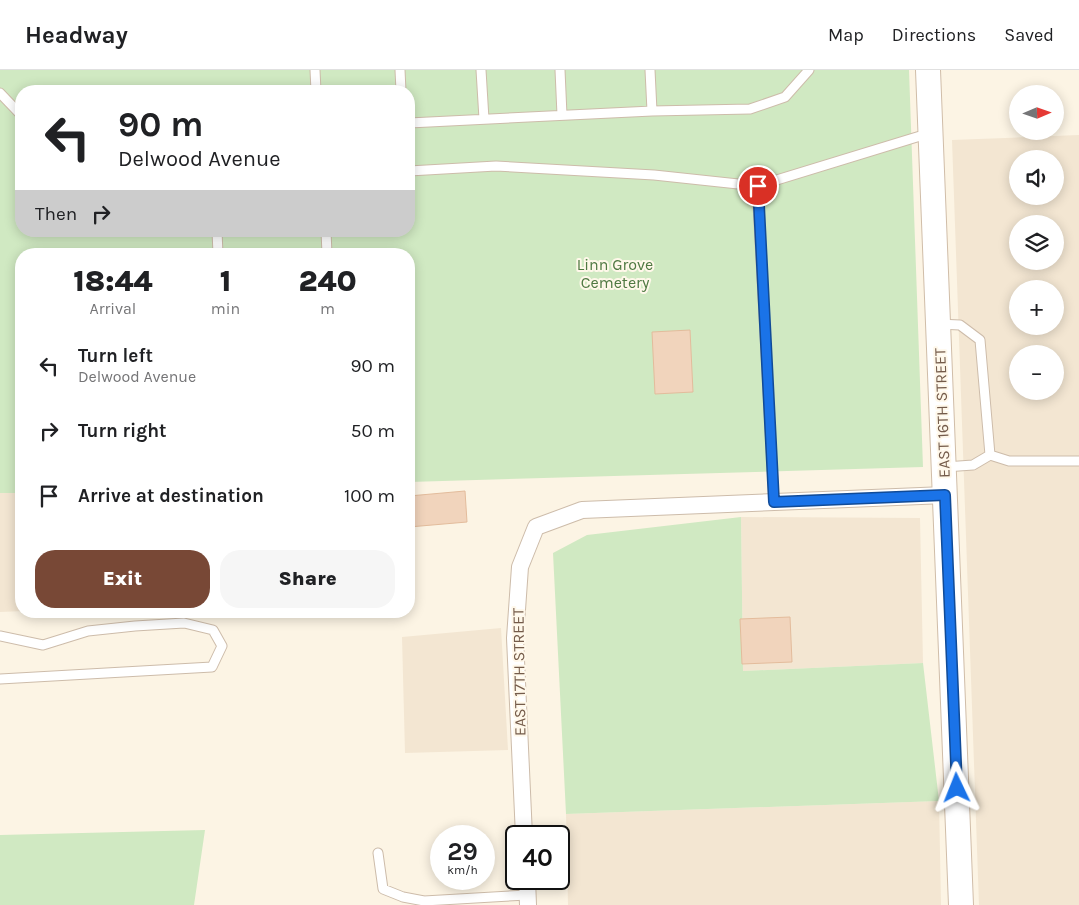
<!DOCTYPE html>
<meta charset="utf-8">
<style>
body{margin:0;font-family:Karla,sans-serif;background:#f6f6f6;color:#202124;height:100vh;display:flex;flex-direction:column;font-size:19px;white-space:nowrap}
*{box-sizing:border-box;margin:0}
p{font-size:16px;color:#757577}
.icon{flex:none;width:28px;height:28px;fill:none;stroke:currentColor;stroke-width:2;stroke-linecap:round;stroke-linejoin:round}
.map{position:relative;flex:1;overflow:hidden}
.details{position:absolute;left:15px;top:178px;width:400px;height:370px;display:flex;flex-direction:column;background:#fff;border-radius:20px;box-shadow:0 2px 12px #0003}
.details>*{flex:none}
.top-card{position:absolute;left:15px;top:15px;width:400px;height:152px;border-radius:20px;box-shadow:0 2px 12px #0003;background:#fff;color:#202124;overflow:hidden}
.needle{width:32px;rotate:88deg}
.controls{position:absolute;left:1009px;top:15px;display:grid;gap:10px}
.controls a{display:grid;place-items:center;width:55px;height:55px;border-radius:50%;background:#fff;box-shadow:0 2px 12px #0003;font-size:25px}
.speed{position:absolute;left:430px;top:755px;display:flex;gap:10px;font-size:25px;font-weight:700;text-align:center}
.speed>*{display:grid;place-content:center;width:65px;height:65px;border-radius:50%;background:#fff;box-shadow:0 2px 12px #0003;line-height:1}
.speed small{font-size:12px;font-weight:400}
.speed .limit{border:2px solid #111;border-radius:8px;background:#fff;color:#111}
.pin{position:absolute;display:grid;place-items:center;width:42px;height:42px;color:#fff;margin:-21px;border:2px solid #fff;border-radius:50%;box-shadow:0 1px 5px #0007}
.me{position:absolute;width:55px;margin:-28px;rotate:358deg;stroke-linejoin:round;filter:drop-shadow(0 0 4px #0008)}
.turn{display:flex;align-items:center;gap:18px;height:105px;padding:0 20px;font-size:22px}
.turn .icon{width:65px;height:65px;stroke-width:2.5}
.turn b{display:block;font-size:35px;line-height:42px}
.then{display:flex;align-items:center;height:48px;padding:0 20px;background:#0003;gap:10px;font-size:19px}
.eta{display:flex;justify-content:space-evenly;align-items:center;height:85px;text-align:center}
.eta b{font-size:30px;font-weight:800;line-height:35px}
.cta{display:flex;gap:10px;margin-top:auto;padding:10px 20px}
.cta a{flex:1;height:58px;border-radius:20px;background:#784836;color:#fff;font-size:20px;font-weight:800;line-height:58px;text-align:center}
.cta a+a{background:#f6f6f6;color:#202124}
ul{padding:0;list-style:none}
li{display:flex;align-items:center;gap:15px;height:65px;padding:0 20px}
li div{flex:1}
li b{display:block;font-size:19px}
li em{font-style:normal}
header{display:flex;align-items:center;gap:30px;box-sizing:border-box;height:70px;padding:0 25px;background:#fff;border-bottom:1px solid #e0e0e0}
header strong{font-size:24px}
nav{display:flex;gap:28px;margin-inline-start:auto;font-size:18px}
.map>svg:first-child{display:block}
</style>
<header>
<strong>Headway</strong>
<nav><a>Map</a><a>Directions</a><a>Saved</a></nav>
</header>
<div class="map">
<svg width="1079" height="835" viewBox="0 0 1079 835">
<rect width="100%" height="100%" fill="#fcf4e4"/>
<!-- residential -->
<path fill="#f3e6d2" fill-rule="evenodd" d="M1079,65V835H979L952,70ZM1018,89H1055V126H1018ZM1018,154H1055V191H1018ZM1018,219H1055V256H1018ZM1018,284H1055V321H1018Z
M0,423H21V541H24L0,542Z
M741,447L920,448L923,593L743,601Z
M501,558L508,680L405,683L402,567Z
M939,731L941,835H568L566,744Z"/>
<!-- green -->
<path fill="#d0e9c2" fill-rule="evenodd" d="M0,0H909L923,397L409,412V184H21V423H0ZM21,21H409V161H21Z
M741,447L743,601L923,593L939,731L566,744L553,483L587,465Z
M205,760L194,835H0V765Z"/>
<!-- building -->
<path fill="#f1d4bc" stroke="#e3bc9c" d="M690,260L693,322L655,324L652,262Z
M465,421L467,452L409,457V426Z
M790,547L792,592L742,594L740,549Z"/>
<g fill="none" stroke-linecap="round" stroke-linejoin="round">
<!-- lane casing -->
<g stroke="#cdbcaa" stroke-width="11">
<path id="lane" d="M315,0L316,21
M400,0L401,21
M481,0L484,49
M560,0L562,45
M0,23L21,45
M652,41L750,39L785,27L809,0
M409,53L652,41L650,0
M409,101L496,96L654,105L757,116L930,63
M757,116L774,432
M217,161L218,184
M326,161L327,184
M938,254L960,255L980,270L990,385L973,395L945,397
M990,385L1009,391H1079
M0,566L43,575L88,561L135,556L184,553L213,560L222,576L212,597L0,609
M378,783L383,819L403,827L424,831L527,825"/>
</g>
<!-- street casing -->
<g stroke="#cdbcaa" stroke-width="18">
<path id="street" d="M524,766L515,568L520,497L536,457L582,440L945,425
M527,809L528,835"/>
</g>
<!-- secondary casing -->
<g stroke="#d0bda8" stroke-width="26">
<path id="secondary" d="M928,0L961,835"/>
</g>
<!-- lane -->
<use href="#lane" stroke="#fff" stroke-width="9"/>
<!-- street -->
<use href="#street" stroke="#fff" stroke-width="16"/>
<!-- secondary -->
<use href="#secondary" stroke="#fff" stroke-width="24"/>
</g>
<g fill="none" stroke-linecap="round" stroke-linejoin="round">
<!-- route casing -->
<g stroke="#114b97" stroke-width="12">
<path id="route" d="M758,116L774,432L945,425L957,718"/>
</g>
<!-- route -->
<use href="#route" stroke="#1a73e8" stroke-width="9"/>
</g>
<g text-anchor="middle" dominant-baseline="central" stroke-width="4" stroke-linejoin="round" paint-order="stroke">
<!-- park labels -->
<g font-size="16" fill="#4f7942" stroke="#fff8ea">
<text x="615" y="194">Linn Grove<tspan x="615" dy="18">Cemetery</tspan></text>
</g>
<!-- street labels -->
<g font-size="16" fill="#745b4a" stroke="#fff8ea">
<text transform="translate(942 343) rotate(-92)">EAST 16TH STREET</text>
<text transform="translate(519 602) rotate(-91)">EAST 17TH STREET</text>
</g>
</g>
</svg>
<div class="controls">
<a><svg class="needle" viewBox="-14 -14 28 28"><path d="M0-13l5 13h-10z" fill="#e53935"/><path d="M0 13l5-13h-10z" fill="#757577"/></svg></a>
<a><svg class="icon" aria-label="sound" viewBox="0 0 24 24"><path d="M4 9h4l5-4v14l-5-4H4zM17 9q2 3 0 6"/></svg></a>
<a><svg class="icon" aria-label="layers" viewBox="0 0 24 24"><path d="M12 4l9 5-9 5-9-5zM3 14l9 5 9-5"/></svg></a>
<a>+</a>
<a>−</a>
</div>
<div class="speed"><div>29<small>km/h</small></div><div class="limit">40</div></div>
<div class="pin" style="left:758px;top:116px;background:#d93025"><svg class="icon" aria-label="arrive" viewBox="0 0 24 24"><path d="M6 21V4h12l-3 4 3 4H6"/></svg></div>
<svg class="me" style="left:957px;top:718px" viewBox="-20 -20 40 40"><path d="M0-17L14 15 0 8-14 15z" fill="#1a73e8" stroke="#fff" stroke-width="4"/></svg>
<div class="top-card">
<div class="turn"><svg class="icon" aria-label="left" viewBox="0 0 24 24"><path d="M17 20v-9H6M10 6l-5 5 5 5"/></svg><div><b>90 m</b>Delwood Avenue</div></div>
<div class="then">Then<svg class="icon" aria-label="right" viewBox="0 0 24 24"><path d="M7 20v-9h11M14 6l5 5-5 5"/></svg></div>
</div>
<section class="details">
<div class="eta">
<div><b>18:44</b><p>Arrival</p></div>
<div><b>1</b><p>min</p></div>
<div><b>240</b><p>m</p></div>
</div>
<ul>
<li><svg class="icon" aria-label="left" viewBox="0 0 24 24"><path d="M17 20v-9H6M10 6l-5 5 5 5"/></svg><div><b>Turn left</b><p>Delwood Avenue</p></div><em>90 m</em></li>
<li><svg class="icon" aria-label="right" viewBox="0 0 24 24"><path d="M7 20v-9h11M14 6l5 5-5 5"/></svg><div><b>Turn right</b></div><em>50 m</em></li>
<li><svg class="icon" aria-label="arrive" viewBox="0 0 24 24"><path d="M6 21V4h12l-3 4 3 4H6"/></svg><div><b>Arrive at destination</b></div><em>100 m</em></li>
</ul>
<div class="cta"><a>Exit</a><a>Share</a></div>
</section>
</div>
